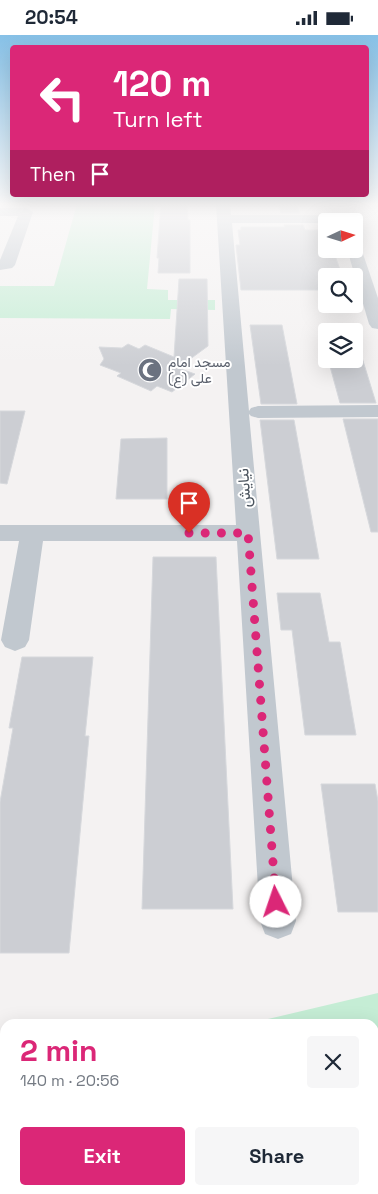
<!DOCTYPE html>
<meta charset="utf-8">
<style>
body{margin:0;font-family:"Space Grotesk",Vazirmatn,sans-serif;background:#f6f6f7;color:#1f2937;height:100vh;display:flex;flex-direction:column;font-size:19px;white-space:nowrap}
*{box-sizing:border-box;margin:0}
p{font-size:16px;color:#747a83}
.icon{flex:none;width:28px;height:28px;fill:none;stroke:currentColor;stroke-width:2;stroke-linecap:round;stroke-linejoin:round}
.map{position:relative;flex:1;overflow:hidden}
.details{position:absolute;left:0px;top:984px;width:379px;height:176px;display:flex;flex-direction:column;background:#fff;border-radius:15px 15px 0 0;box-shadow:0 5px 20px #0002}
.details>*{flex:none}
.banner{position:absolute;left:10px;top:10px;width:359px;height:152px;border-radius:5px;box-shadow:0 5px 20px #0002;background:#db2777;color:#fff;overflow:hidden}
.needle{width:32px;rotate:86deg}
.fabs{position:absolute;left:318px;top:178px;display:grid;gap:10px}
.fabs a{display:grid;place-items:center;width:45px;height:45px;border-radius:5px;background:#fff;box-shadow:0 5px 20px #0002;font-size:25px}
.pin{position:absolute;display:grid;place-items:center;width:42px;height:42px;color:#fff;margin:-51px -21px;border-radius:50% 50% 50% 0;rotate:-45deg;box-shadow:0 0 5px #0007}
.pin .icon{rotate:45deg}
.me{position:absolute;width:55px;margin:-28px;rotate:356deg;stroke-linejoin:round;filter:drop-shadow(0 0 4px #0008)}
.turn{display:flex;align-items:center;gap:18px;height:105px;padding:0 20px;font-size:22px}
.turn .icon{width:65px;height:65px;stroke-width:2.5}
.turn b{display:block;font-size:35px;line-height:42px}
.then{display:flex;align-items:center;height:48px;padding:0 20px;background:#0003;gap:10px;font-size:19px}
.round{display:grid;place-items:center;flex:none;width:52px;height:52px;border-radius:5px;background:#f6f6f7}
.headline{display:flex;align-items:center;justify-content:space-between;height:85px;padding:0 20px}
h1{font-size:30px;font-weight:600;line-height:38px;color:#db2777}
.primary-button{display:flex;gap:10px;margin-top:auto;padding:10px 20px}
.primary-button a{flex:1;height:58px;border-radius:5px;background:#db2777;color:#fff;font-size:20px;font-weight:600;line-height:58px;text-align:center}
.primary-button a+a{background:#f6f6f7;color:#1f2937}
.status{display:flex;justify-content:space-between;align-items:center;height:35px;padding:0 25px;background:#fff;direction:ltr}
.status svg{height:14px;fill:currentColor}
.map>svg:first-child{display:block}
</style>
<div class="status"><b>20:54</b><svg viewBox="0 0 49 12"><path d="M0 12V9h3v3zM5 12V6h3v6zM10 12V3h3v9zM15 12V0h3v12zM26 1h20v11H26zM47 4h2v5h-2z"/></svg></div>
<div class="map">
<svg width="378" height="1159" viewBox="0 0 378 1159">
<rect width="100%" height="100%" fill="#f4f2f2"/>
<!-- green -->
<path fill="#c5edd5" d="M77,169H155L147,254L168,255V265H215V275L171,274L170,284L0,283V251H54Z
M378,958V1159H0V1046L5,1045V1155H374V989H247Z"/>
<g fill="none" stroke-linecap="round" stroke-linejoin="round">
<!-- river -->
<path fill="#96d4e6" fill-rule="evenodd" d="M5,1127V1155H56L54,1159H0V1129Z
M142,1155H215L217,1159H144Z"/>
</g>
<!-- building -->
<path fill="#ccced3" stroke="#d6d8dc" d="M161,169H187L188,185H190V238H158L159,223H157Z
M279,170H297L299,178H281Z
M284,190H303L305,195H326V214H333L342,241H326V255H241L236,210H240L238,195H241V192H285Z
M179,244H207L208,311L178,333L195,339L172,357L157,351L151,356L117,341L121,338L100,330L104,324L99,312L122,313L128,309L139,314L145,310L174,322Z
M250,290H282L297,369H261Z
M320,290H352L376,368H340L328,324H354V296H326V315Z
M0,376H25L7,449L0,448Z
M343,384H378V497H371Z
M260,385H294L319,524H277Z
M167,403V464H116L121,404Z
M153,522H216L233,874H142Z
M277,558H320L329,607H340L356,700H305L292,595H281Z
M22,622H93L85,701H89L69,918H0V767L13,693H9Z
M321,749H375L378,766V877H338Z"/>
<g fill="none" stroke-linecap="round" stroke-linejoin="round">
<!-- minor -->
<path fill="#c1c8cf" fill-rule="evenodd" d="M216,169H230L231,180H345L350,181L353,186H326V188H232L249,376L251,373L258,371L378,370V382L258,383L251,381L249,379L296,886L291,899L278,904L265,899L260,886L237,506H43L29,605L25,612L15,616L5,612L1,605L19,506H0V490H236Z
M0,173H26L33,177L15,230L12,233L0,235V225L18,181H0Z
M354,209L359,210L361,213L378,263V294L372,293L369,289L347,214H354Z"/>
</g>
<!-- sky -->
<linearGradient id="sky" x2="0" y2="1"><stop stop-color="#87c1e7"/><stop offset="0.51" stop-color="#faf9f9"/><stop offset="1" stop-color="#faf9f9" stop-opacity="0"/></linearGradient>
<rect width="378" height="331" fill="url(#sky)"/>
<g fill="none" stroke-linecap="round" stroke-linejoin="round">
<!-- route -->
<path stroke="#db2777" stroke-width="9" stroke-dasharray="0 16.2" d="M189,498H248L276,867"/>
</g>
<!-- icons -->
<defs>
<g id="mosque-disc" transform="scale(1.25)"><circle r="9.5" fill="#6b7280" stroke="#fff"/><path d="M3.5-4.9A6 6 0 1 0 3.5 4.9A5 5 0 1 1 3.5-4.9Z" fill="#fff"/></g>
</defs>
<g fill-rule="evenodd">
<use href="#mosque-disc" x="150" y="335"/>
</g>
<g text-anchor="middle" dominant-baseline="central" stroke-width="4" stroke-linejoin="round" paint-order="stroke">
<!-- far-worship labels -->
<g font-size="14" fill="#5b616d" stroke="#fff" text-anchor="start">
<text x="168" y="327">مسجد امام<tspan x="168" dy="16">علی (ع)</tspan></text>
</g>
<!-- street labels -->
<g font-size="16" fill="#4b545e" stroke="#fff">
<text transform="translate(244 453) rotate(-94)">نیایش</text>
</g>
</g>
</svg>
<div class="fabs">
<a><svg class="needle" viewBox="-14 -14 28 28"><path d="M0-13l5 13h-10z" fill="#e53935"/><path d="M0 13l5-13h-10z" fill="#747a83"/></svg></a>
<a><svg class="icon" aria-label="search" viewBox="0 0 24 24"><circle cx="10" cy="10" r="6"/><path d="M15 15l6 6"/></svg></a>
<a><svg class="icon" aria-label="layers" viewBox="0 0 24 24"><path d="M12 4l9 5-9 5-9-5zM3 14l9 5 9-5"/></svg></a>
</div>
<div class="pin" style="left:189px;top:498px;background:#d93025"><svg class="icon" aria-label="arrive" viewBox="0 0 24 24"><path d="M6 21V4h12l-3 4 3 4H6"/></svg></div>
<svg class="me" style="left:276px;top:867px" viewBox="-20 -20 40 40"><circle r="19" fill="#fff"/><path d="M0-13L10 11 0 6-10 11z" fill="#db2777"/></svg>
<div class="banner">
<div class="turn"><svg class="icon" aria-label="left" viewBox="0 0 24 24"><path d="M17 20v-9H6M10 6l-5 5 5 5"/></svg><div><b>120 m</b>Turn left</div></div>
<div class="then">Then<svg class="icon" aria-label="arrive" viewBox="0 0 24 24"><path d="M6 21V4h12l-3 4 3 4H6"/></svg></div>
</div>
<section class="details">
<div class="headline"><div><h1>2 min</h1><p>140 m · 20:56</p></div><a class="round"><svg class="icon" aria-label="close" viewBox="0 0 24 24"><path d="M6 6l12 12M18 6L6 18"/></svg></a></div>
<div class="primary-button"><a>Exit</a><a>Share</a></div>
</section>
</div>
